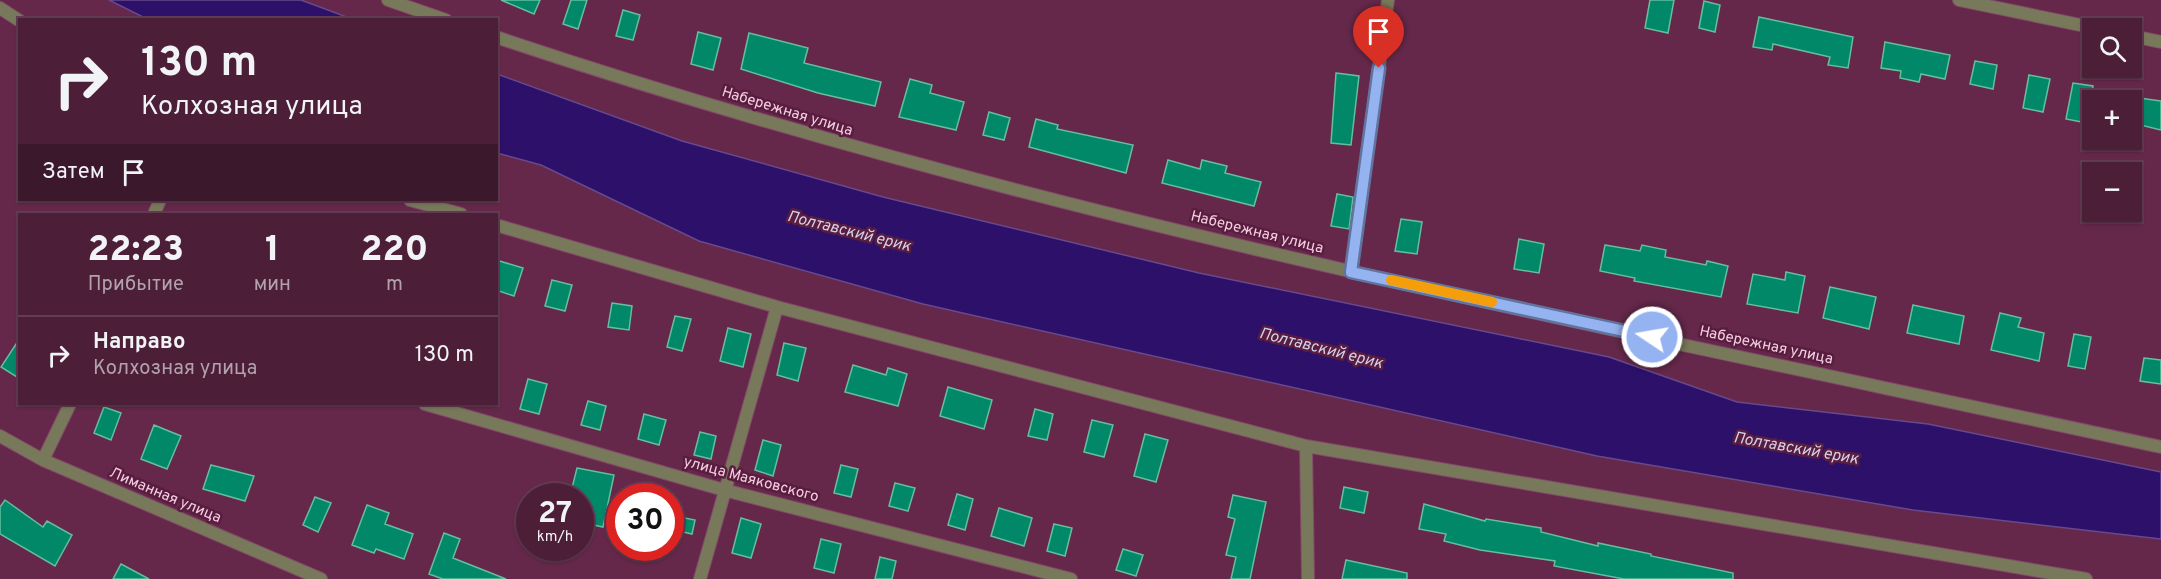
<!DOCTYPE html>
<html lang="ru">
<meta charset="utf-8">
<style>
body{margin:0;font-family:Overpass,sans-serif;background:#562b43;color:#f1f3f6;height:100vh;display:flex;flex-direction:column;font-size:22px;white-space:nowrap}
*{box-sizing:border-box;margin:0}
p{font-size:20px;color:#b2a2ae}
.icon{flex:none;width:33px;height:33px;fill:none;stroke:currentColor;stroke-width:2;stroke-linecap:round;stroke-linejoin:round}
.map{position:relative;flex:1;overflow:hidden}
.panel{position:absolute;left:18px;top:213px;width:480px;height:192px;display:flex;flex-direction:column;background:#4c1e38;border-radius:0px;box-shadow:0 2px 4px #0004,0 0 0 2px #633c53}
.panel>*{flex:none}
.top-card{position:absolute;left:18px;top:18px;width:480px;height:183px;border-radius:0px;box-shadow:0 2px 4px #0004,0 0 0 2px #633c53;background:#4c1e38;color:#f1f3f6;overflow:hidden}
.controls{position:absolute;left:2082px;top:18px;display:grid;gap:12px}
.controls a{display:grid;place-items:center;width:60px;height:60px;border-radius:0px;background:#4c1e38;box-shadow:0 2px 4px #0004,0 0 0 2px #633c53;font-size:30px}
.speed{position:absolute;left:516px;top:483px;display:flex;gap:12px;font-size:30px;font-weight:700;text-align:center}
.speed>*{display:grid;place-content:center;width:78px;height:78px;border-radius:50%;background:#4c1e38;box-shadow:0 2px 4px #0004,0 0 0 2px #633c53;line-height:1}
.speed small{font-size:15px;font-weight:400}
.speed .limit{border:9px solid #d22;background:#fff;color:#111}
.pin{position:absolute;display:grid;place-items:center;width:51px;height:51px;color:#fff;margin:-62px -26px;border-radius:50% 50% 50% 0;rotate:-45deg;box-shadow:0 0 6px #0007}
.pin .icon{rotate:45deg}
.me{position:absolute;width:66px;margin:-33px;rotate:282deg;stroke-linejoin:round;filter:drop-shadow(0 0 4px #0008)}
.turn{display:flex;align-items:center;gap:21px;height:126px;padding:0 24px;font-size:27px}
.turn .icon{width:78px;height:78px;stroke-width:2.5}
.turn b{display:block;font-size:42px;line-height:51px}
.then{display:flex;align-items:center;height:57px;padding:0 24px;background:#0003;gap:12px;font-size:22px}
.eta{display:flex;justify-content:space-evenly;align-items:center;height:102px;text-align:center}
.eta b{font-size:36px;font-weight:800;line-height:42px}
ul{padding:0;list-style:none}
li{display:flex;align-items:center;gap:18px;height:78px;padding:0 24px;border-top:2px solid #633c53}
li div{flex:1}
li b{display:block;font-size:22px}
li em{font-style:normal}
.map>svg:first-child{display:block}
</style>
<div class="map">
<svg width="2161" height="579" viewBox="0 0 2161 579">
<rect width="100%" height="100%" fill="#65284a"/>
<!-- water -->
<path fill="#2c1069" stroke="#68498d" stroke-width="1.5" d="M109,0H301L352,19H147Z
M497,74L682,141L883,197L1199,273L1609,357L1737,402L1928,424L2161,472V539L1913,510L1597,456L923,304L699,241L541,165L497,153Z"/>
<!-- building -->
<path fill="#018868" stroke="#65be9e" stroke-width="1.5" d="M501,0H540L534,14Z
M571,0H587L578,29L563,24Z
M1650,0H1674L1668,33L1645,28Z
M1704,1L1720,5L1715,32L1699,28Z
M623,10L640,15L633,40L616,36Z
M1759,17L1853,37L1848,68L1828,65L1830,57L1773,44L1772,50L1753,47Z
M698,32L721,38L713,70L691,64Z
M749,33L808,48L804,63L881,82L875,106L818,93L741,69Z
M1885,42L1950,55L1945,79L1921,74L1919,82L1900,78L1901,71L1881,68Z
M1975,61L1997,65L1993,89L1970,84Z
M1336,73L1359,76L1351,145L1331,143Z
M2029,75L2050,79L2043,112L2023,108Z
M910,79L932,85L930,93L964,102L956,130L899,117Z
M2073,83L2093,86L2087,123L2066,119Z
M2132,97L2161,101V130L2132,123Z
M989,112L1010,118L1004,140L983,135Z
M1036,119L1058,125L1057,129L1133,145L1126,173L1029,147Z
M1168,160L1200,169L1202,160L1227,166L1225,173L1261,182L1254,206L1162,183Z
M1337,194L1353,197L1349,229L1331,226Z
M1401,219L1422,222L1417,254L1395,251Z
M1519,239L1544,244L1539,273L1514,269Z
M1605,245L1640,251L1642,245L1666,250L1665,257L1706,265L1707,261L1728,266L1721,297L1634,281L1635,278L1600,271Z
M496,260L523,268L514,296L496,290Z
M1786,272L1805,276L1798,313L1747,304L1753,274L1785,280Z
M552,280L572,285L565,311L545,306Z
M1830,287L1876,297L1869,329L1823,318Z
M612,303L632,306L629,330L608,327Z
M1913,305L1964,316L1959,344L1907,333Z
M2000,313L2021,318L2018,327L2044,333L2039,361L1991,350Z
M675,316L691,319L682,351L667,347Z
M728,328L751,334L743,367L720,361Z
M2074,334L2091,337L2085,369L2068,366Z
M20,338V379L1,367Z
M784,343L806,348L798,381L777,375Z
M2144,358L2161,360V384L2140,381Z
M853,365L886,375L888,368L907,374L898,406L845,392Z
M528,379L547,384L539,414L520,409Z
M948,387L992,400L984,429L940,416Z
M588,401L606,406L600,430L581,425Z
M104,407L121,413L111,440L94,433Z
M1035,409L1053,414L1047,440L1028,436Z
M644,414L666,420L659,445L638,439Z
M1092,420L1113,425L1104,457L1084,452Z
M154,425L181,436L167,469L141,459Z
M700,432L716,436L711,459L694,455Z
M1145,434L1168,440L1156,482L1134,476Z
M763,440L781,445L773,476L755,470Z
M211,465L254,476L245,501L203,489Z
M841,465L858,469L851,497L834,493Z
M577,468L614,475L603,527L584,523L588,504L580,502V496H570Z
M895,483L915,488L908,511L889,506Z
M1344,487L1368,492L1364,513L1340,508Z
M957,494L973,499L965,530L948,525Z
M1233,495L1266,502L1250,579H1231L1236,557L1226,555L1235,519L1228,517Z
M315,497L331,503L318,532L303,525Z
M5,500L43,527L47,521L72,535L55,566L0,534V507Z
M1424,504L1485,521L1486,519L1541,528V532L1598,546V543L1651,554V556L1733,573V579H1624L1554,566L1555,561L1480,550L1444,541L1446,534L1419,529Z
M367,505L389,513L385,524L413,534L404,559L376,549L374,553L352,545Z
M999,508L1032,518L1024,546L991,536Z
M670,515L695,520L692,534L670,529Z
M741,518L761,524L751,558L732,553Z
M1054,524L1072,528L1065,556L1047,551Z
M444,533L460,539L453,558L506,579H443L429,574Z
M821,539L841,544L834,573L814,568Z
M1123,549L1143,555L1136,576L1116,570Z
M880,557L896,561L892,579H875Z
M1346,560L1407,573V579H1342Z
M121,564L149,579H113Z"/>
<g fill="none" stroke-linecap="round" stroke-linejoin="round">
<!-- street casing -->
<g stroke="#824968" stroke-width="14">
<path id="street" d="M388,0L446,20
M1959,0L2095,28
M0,8L20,21
M2132,36L2161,42
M496,37C1038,219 1603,326 2161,447
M410,200L461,214
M154,214L160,200
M496,225L777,307L1306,446L2086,579
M1351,272L1388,0
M425,404L724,490L1071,579
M0,436L43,460L321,579
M1306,446L1308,579
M43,460L70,404
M700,579L777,307"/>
</g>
<!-- street -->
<use href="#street" stroke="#78785a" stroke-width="12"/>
</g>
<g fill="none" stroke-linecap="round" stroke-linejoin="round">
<!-- route casing -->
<g stroke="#61749d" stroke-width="15">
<path id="route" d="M1379,68L1351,272L1652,337"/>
</g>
<!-- route -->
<use href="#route" stroke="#95b2f1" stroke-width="10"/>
<!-- slow -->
<path stroke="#f59e0b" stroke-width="10" d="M1391,280L1492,302"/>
</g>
<g text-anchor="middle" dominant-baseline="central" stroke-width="5" stroke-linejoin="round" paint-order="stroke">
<!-- street labels -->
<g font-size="15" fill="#f5cee0" stroke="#591d3f">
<text transform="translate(787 112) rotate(17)">Набережная улица</text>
<text transform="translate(1257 233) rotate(14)">Набережная улица</text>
<text transform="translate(1766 346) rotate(12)">Набережная улица</text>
<text transform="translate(751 480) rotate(15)">улица Маяковского</text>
<text transform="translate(165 496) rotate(23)">Лиманная улица</text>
</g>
<!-- water labels -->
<g font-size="16" font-style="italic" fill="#d3d1ea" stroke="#591d3f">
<text transform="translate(849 232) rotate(14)">Полтавский ерик</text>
<text transform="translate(1321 349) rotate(14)">Полтавский ерик</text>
<text transform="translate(1796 449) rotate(10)">Полтавский ерик</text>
</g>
</g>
</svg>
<div class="controls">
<a><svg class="icon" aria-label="search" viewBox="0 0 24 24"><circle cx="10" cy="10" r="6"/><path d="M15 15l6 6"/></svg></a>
<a>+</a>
<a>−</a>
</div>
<div class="speed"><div>27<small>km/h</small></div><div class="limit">30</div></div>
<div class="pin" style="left:1379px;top:68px;background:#d93025"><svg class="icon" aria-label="arrive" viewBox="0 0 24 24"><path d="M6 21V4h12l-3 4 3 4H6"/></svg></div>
<svg class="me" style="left:1652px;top:337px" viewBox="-20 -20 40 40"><circle r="17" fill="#95b2f1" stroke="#fff" stroke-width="3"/><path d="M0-11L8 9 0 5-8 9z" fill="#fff"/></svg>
<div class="top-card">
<div class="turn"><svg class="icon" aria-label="right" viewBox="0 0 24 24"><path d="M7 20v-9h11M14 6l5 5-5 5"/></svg><div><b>130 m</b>Колхозная улица</div></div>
<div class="then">Затем<svg class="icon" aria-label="arrive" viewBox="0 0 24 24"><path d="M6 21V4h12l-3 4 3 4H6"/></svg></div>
</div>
<section class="panel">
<div class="eta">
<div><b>22:23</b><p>Прибытие</p></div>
<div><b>1</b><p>мин</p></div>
<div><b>220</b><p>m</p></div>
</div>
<ul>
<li><svg class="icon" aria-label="right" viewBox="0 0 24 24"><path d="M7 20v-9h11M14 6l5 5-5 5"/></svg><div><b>Направо</b><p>Колхозная улица</p></div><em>130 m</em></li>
</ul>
</section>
</div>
